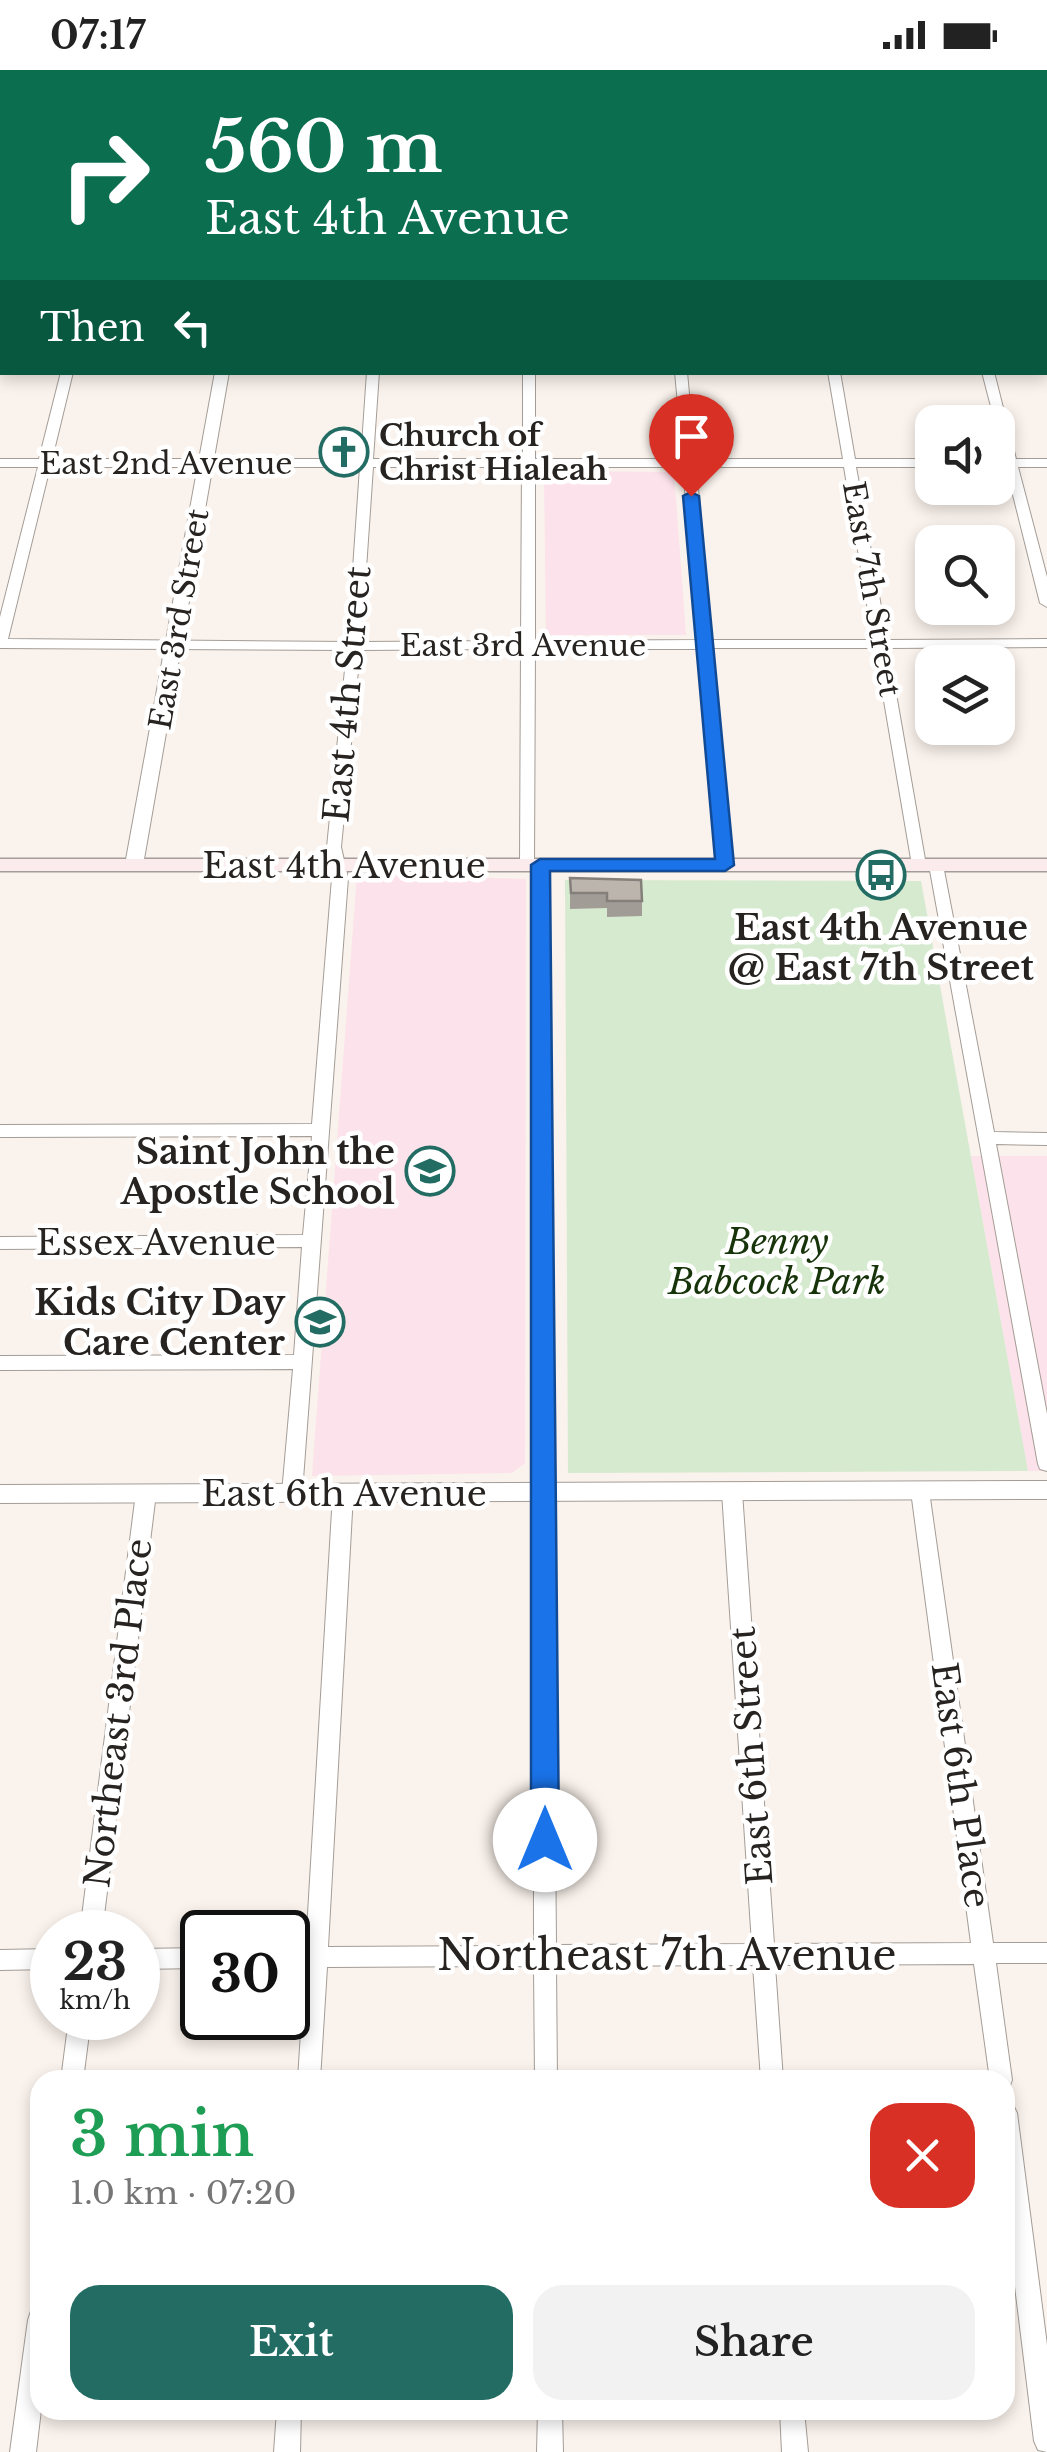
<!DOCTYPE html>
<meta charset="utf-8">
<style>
body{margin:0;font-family:"Libre Baskerville",serif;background:#f2f2f2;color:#222;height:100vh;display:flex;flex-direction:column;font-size:38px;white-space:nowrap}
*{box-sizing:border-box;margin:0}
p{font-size:32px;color:#767676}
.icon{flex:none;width:55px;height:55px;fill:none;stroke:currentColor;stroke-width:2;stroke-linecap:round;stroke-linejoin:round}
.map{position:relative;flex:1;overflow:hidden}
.side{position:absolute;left:30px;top:2000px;width:985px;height:350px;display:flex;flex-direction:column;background:#fff;border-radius:30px;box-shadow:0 5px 15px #0003}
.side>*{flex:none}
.banner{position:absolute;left:0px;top:0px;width:1048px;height:305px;box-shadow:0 5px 15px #0003;background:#0b6e4f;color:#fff;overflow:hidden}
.tools{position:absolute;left:915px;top:335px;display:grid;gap:20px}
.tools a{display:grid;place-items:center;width:100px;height:100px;border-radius:20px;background:#fff;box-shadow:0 5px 15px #0003;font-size:50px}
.speed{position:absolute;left:30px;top:1840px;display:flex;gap:20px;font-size:50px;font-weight:700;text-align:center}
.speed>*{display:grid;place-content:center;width:130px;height:130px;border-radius:50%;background:#fff;box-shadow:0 5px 15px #0003;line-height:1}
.speed small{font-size:25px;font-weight:400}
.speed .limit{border:5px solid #111;border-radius:15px;background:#fff;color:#111}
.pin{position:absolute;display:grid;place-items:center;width:85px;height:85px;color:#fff;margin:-102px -42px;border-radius:50% 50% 50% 0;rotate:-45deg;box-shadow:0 0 10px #0007}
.pin .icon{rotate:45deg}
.me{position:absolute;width:110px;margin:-55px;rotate:0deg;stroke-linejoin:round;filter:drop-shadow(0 0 8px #0008)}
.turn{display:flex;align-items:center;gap:35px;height:210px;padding:0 40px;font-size:45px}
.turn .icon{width:130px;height:130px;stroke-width:2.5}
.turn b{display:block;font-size:70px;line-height:85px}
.then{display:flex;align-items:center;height:95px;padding:0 40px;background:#0003;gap:20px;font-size:38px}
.round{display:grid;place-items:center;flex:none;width:105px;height:105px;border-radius:30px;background:#f2f2f2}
.summary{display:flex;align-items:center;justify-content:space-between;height:170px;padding:0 40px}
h1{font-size:60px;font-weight:600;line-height:75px;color:#1e9e55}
.action{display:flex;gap:20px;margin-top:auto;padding:20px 40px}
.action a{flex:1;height:115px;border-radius:30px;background:#236c64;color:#fff;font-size:40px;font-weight:600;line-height:115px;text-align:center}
.action a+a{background:#f2f2f2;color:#222}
.status{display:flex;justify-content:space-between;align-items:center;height:70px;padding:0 50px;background:#fff;direction:ltr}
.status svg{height:28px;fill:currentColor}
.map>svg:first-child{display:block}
</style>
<div class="status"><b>07:17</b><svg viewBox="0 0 49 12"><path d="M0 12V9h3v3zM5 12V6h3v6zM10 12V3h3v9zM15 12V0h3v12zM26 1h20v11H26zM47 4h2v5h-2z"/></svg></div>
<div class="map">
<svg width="1047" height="2382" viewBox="0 0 1047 2382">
<rect width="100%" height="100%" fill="#faf2ec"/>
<!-- education -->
<path fill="#fce2ea" d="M544,401L674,402L686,565H546Z
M357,805L526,809L525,1393L512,1403L312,1406Z
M971,1086H1047V1401H1028Z"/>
<!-- green -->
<path fill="#d6eacf" d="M565,810L921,811L1028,1401L568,1403Z"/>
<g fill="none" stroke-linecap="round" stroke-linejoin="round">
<!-- minor casing -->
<g stroke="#a49d97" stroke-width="2">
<path id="minor" d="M85,0H100L102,2H88Z
M522,0H532V2H522Z
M650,0H660V2H650Z
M774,0H784L785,2H775Z
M905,0H915L916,2H906Z
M0,41L2,42V48H0Z
M61,302H73L52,389H361L367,302H379L373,389H523V302H535V389H683L675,302H687L695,389H843L828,302H840L855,389H932V397H856L887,570L1047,569V577L888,578L926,795L919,800L912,795L875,578H712L732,795L725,800L718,795L699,579H535L534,792L540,790L547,795L556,1875L752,1874L722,1422L725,1417L732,1414L739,1417L742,1422L774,1874L971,1873L911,1421L913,1416L920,1413L927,1416L929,1421L993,1873H1047V1893H996L1012,2010L1009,2018L1005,2019V2010H990L974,1894L775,1895L783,2010H761L753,1895L556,1896L557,2010H535L534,1896L327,1897L320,2010H298L305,1897H288V1877H306L333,1424L336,1419L343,1416L350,1419L353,1424L328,1877L534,1876L533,798L527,800L520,795L521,579L360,580L341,777L348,808L302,1423L299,1428L292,1431L285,1428L282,1423L293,1299L0,1300V1286L294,1285L302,1177L0,1179V1167L303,1165L312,1066L0,1067V1055L312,1054L332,808L327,777L347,580L0,578V547L38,397H0V389H39ZM50,397H360L348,572L8,569ZM373,397H522L521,571L361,572ZM535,397H683L698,570L535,571ZM696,397H844L873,570H712Z
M982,302H994L1016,389H1047V397H1018L1047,507V537L1040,533L1006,397H998V389H1004L998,352H995Z
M936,790L943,795L994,1062L1047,1063V1075L996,1074L1047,1344V1401L1040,1399L1038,1394L929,795Z
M146,1415L153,1418L156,1423L102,1862H80L136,1423L139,1418Z
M202,1878V1898L138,1899V1879Z
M52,1879V1899L0,1900V1880Z
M69,1948H91L83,2010H61Z
M1005,2032L1013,2035L1017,2043L1047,2275V2382L1038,2380L1034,2371L1005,2135Z
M40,2238L41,2340L36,2382H10L28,2250L31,2241Z
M277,2340H301L300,2382H274Z
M538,2340H562L563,2382H537Z
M780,2340H804L808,2382H782Z"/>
</g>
<!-- tertiary casing -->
<g stroke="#a49d97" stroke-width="2">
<path id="tertiary" d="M0,236H2V244H0Z
M1045,237H1047V245H1045Z
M215,302H229L143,795L134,800L125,795Z
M1047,1411V1429L0,1433V1415Z"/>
</g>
<!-- secondary casing -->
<g stroke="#a49d97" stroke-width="3">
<path id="secondary" d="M1032,0H1044L1045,2H1033Z
M1045,17L1047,18V30L1045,29Z
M1045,107H1047V115H1045Z
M0,789H1047V801H0Z"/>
</g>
<!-- trunk casing -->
<g stroke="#ad878a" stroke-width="30">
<path id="trunk" d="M324,2L330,0
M0,152L2,150"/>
</g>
<!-- minor -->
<use href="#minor" fill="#fff" fill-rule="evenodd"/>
<!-- tertiary -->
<use href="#tertiary" fill="#fff" fill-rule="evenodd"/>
<!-- secondary -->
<use href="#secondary" fill="#fcebed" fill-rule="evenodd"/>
<!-- trunk -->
<use href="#trunk" stroke="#f8cace" stroke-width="28"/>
</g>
<!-- wall -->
<path fill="#a29c96" d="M570,808L642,831V846L607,847V838L570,839Z"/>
<!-- building -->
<path fill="#bcb5ae" stroke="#847f7a" stroke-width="2.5" d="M570,808L641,810L642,831H607V823H571Z"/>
<!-- route -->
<path fill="#1a73e8" stroke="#114b97" stroke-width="2.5" d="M691,422L699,426L734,795L725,801H550L559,1770L555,1778L545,1782L535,1778L531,1770V795L540,789H715L683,426Z"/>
<!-- icons -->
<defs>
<g id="church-ring" transform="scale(2.5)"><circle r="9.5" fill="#fff" stroke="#236c64" stroke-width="1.5"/><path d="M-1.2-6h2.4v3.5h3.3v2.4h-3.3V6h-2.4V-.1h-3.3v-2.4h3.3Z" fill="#236c64"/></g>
<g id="bus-ring" transform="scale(2.5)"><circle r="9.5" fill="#fff" stroke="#236c64" stroke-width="1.5"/><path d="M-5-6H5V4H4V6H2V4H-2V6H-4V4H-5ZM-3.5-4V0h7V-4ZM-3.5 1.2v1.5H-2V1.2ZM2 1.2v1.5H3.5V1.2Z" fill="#236c64"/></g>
<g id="school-ring" transform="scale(2.5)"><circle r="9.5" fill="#fff" stroke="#236c64" stroke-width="1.5"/><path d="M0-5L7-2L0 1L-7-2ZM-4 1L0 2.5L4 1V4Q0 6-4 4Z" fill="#236c64"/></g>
</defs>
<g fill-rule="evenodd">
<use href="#church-ring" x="344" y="382"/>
<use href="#bus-ring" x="881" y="805"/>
<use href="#school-ring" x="430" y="1101"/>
<use href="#school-ring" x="320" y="1252"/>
</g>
<g text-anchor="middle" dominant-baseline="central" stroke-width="9" stroke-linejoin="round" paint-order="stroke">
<!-- far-poi labels -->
<g font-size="30" font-weight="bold" fill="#262321" stroke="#fff" text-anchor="start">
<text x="379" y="365">Church of<tspan x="379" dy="34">Christ Hialeah</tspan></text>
</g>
<!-- far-street labels -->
<g font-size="30" fill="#262321" stroke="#fff">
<text x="166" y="393">East 2nd Avenue</text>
<text transform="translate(872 519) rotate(80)">East 7th Street</text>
<text transform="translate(179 549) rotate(-80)">East 3rd Street</text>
<text x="523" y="575">East 3rd Avenue</text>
</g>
<!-- street labels -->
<g font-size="35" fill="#262321" stroke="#fff">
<text transform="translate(347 624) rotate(-85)">East 4th Street</text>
<text x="344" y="795">East 4th Avenue</text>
<text x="156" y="1172">Essex Avenue</text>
<text x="344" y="1423">East 6th Avenue</text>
<text transform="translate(118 1643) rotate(-83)">Northeast 3rd Place</text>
<text transform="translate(751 1686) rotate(-94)">East 6th Street</text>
<text transform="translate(961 1715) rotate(82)">East 6th Place</text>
</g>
<!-- poi labels -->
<g font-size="35" font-weight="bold" fill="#262321" stroke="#fff" text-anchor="end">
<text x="881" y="857" text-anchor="middle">East 4th Avenue<tspan x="881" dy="40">@ East 7th Street</tspan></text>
<text x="395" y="1081">Saint John the<tspan x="395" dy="40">Apostle School</tspan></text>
<text x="285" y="1232">Kids City Day<tspan x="285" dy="40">Care Center</tspan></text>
</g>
<!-- park labels -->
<g font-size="35" font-style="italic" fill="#17330a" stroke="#fff">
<text x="777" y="1171">Benny<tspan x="777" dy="40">Babcock Park</tspan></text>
</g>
<!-- near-street labels -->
<g font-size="42" fill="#262321" stroke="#fff">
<text x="667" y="1885">Northeast 7th Avenue</text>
</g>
</g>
</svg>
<div class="tools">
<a><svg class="icon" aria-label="sound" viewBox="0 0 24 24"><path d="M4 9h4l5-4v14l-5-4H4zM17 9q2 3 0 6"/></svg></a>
<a><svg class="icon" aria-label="search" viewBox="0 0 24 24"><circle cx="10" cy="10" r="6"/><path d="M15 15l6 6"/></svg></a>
<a><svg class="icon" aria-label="layers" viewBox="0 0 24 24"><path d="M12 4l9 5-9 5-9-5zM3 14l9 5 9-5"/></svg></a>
</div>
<div class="speed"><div>23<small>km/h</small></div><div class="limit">30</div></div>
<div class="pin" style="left:691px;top:426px;background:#d93025"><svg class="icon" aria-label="arrive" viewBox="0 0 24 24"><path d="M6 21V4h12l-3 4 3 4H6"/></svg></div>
<svg class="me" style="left:545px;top:1770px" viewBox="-20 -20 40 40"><circle r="19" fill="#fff"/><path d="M0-13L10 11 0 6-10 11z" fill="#1a73e8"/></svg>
<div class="banner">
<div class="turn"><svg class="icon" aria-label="right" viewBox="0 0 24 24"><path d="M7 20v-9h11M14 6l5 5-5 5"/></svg><div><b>560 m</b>East 4th Avenue</div></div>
<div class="then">Then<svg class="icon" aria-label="left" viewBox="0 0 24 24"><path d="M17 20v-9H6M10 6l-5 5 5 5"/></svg></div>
</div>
<section class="side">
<div class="summary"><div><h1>3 min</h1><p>1.0 km · 07:20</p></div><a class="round" style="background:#d93025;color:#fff"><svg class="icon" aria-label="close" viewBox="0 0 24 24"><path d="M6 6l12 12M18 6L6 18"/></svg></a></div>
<div class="action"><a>Exit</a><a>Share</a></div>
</section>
</div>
